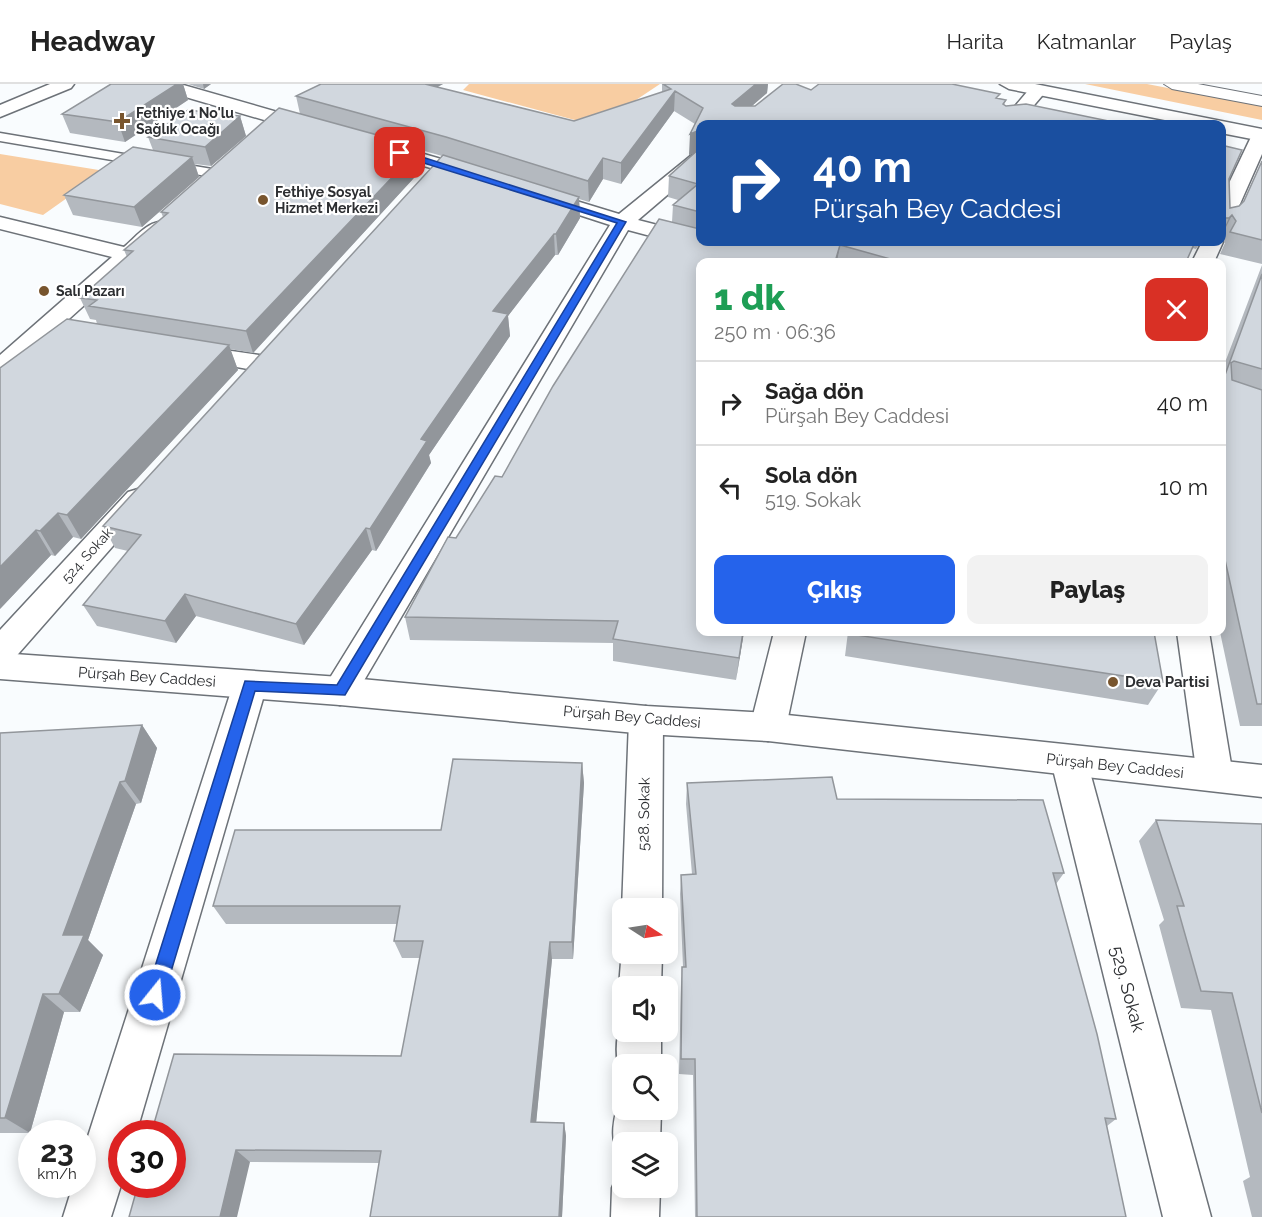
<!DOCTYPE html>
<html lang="tr">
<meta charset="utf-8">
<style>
body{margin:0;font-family:Raleway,sans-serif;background:#f2f2f2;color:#222;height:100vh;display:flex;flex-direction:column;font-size:22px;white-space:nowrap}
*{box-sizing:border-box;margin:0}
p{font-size:20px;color:#767676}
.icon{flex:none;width:33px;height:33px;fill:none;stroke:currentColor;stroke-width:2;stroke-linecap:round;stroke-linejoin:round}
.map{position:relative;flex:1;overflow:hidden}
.panel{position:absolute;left:696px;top:174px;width:530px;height:378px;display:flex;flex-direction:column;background:#fff;border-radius:12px;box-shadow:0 3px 15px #0003}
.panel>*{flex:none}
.top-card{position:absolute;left:696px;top:36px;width:530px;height:126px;border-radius:12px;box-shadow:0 3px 15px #0003;background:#1a4fa0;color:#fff;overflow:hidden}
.needle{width:39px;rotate:102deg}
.buttons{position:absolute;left:612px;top:814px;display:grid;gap:12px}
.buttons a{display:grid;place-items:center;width:66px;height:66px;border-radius:12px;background:#fff;box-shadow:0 3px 15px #0003;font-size:30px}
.speed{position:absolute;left:18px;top:1036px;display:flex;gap:12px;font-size:30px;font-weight:700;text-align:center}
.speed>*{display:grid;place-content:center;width:78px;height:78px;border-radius:50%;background:#fff;box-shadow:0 3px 15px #0003;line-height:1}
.speed small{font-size:15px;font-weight:400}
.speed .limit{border:9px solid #d22;background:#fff;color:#111}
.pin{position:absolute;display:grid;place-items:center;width:51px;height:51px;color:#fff;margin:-26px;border-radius:12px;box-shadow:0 3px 9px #0006}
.me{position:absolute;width:66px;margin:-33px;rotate:17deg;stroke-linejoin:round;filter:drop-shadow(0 0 4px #0008)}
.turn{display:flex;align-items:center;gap:21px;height:126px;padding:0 18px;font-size:27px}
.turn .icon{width:78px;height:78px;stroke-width:2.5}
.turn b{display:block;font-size:42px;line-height:51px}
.round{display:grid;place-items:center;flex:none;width:63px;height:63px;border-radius:12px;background:#f2f2f2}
.summary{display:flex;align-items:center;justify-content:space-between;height:102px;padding:0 18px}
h1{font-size:36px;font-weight:800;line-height:45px;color:#1e9e55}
.button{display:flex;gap:12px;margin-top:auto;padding:12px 18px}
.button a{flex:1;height:69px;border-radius:12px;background:#2563eb;color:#fff;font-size:24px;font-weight:800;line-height:69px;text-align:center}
.button a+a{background:#f2f2f2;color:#222}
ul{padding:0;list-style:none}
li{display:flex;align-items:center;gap:18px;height:84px;padding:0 18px;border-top:2px solid #e0e0e0}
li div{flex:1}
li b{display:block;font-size:22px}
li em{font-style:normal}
header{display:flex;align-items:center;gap:36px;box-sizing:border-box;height:84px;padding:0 30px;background:#fff;border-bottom:2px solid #e0e0e0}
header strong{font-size:28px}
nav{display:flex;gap:33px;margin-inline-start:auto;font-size:21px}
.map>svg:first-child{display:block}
</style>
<header>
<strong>Headway</strong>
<nav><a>Harita</a><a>Katmanlar</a><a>Paylaş</a></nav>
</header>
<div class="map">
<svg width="1262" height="1133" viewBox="0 0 1262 1133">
<rect width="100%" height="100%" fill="#f9fcfe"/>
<!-- green -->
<path fill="#f8cda2" d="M469,0H660L597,42L463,6Z
M1085,0H1147L1262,22V36Z
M0,70L105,87L43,131L0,120Z"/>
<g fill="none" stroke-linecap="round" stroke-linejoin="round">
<!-- service casing -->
<g stroke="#6d7278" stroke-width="3">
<path id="service" d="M0,49L218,86L224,90L218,94L0,57Z"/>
</g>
<!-- pedestrian casing -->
<g stroke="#6d7278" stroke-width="2">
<path id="pedestrian" d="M1164,0H1198L1262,12V22L1172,5Z"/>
</g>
<!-- minor casing -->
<g stroke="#6d7278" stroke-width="3">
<path id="minor" d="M50,0H74L71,4L0,33V21Z
M152,0H180L319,40L321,44L319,48H305L155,4Z
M1038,1L1047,6L1018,40H1000L1032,2Z
M1262,46V70L1232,138L1228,142L1221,144V116L1252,51L1254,47Z
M379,57L486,88L489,92L486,96L479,98L372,67L369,63Z
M700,68V83L638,136L700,152V158H720L779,173L782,178H748L628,146L352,617L340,621L328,617L323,607L328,597L610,141L530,115L527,111L530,107L537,105L619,130L693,70Z
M0,133L124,163C137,152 150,134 168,138L171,143L9,289L0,292V271L112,173L0,145Z
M1221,155L1223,158L1214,178H1192L1202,158H1221Z
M190,261L259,271L268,274L272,279L268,284L259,287L181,273L178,268L181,263Z
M138,405L148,408L152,415L148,422L12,577L0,581V546L128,408Z
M774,548H806L786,643L780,653L768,657L756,653L750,643Z
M1177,548H1209L1233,692L1228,703L1215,707L1202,703L1197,692Z
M250,588L262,592L267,601L136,1050H122V1098L111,1133H63L73,1101H82V1071L233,601L238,592Z
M646,622L658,626L663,636L662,825L622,826L629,636L634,626Z
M1069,662L1082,666L1087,677L1211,1133H1163L1051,677L1056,666Z
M622,865V870H662L661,903H622V912L619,903Z
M622,935V948H661V981H622V995C615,976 615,955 622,935Z
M622,1010V1026H661L660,1059H622V1076C607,1059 614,1029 622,1010Z
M622,1086V1104H660L659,1133H611L612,1104L619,1087Z"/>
</g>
<!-- tertiary casing -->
<g stroke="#6d7278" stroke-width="3">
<path id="tertiary" d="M0,569L340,593L646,622L768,629L1262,681V713L768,657L646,650L340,621L0,595Z"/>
</g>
<!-- secondary casing -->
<g stroke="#6d7278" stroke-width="3">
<path id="secondary" d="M1000,0H1035L1262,45V57L1221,49V40H1185L1009,5Z"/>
</g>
<!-- service -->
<use href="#service" fill="#fff" fill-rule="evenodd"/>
<!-- pedestrian -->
<use href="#pedestrian" fill="#fff" fill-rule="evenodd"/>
<!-- minor -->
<use href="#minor" fill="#fff" fill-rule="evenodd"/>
<!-- tertiary -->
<use href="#tertiary" fill="#fff" fill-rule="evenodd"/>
<!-- secondary -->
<use href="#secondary" fill="#fff" fill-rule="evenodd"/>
</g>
<!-- wall -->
<path fill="#b4b9bf" d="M111,0H183L188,16L125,58L70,49L62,30Z
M188,0H211L204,5Z
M321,0H443L437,3L574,37L662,8V0H768L767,9L752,22H755L811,6L999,15L1006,16L1004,21L1006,22L1123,40H700V158H1201L1196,165L1192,164L1186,178H700L744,548L736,596L613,577V559L410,556L405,533L456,454L502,393L672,138L673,121L678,116L668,113L669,92L697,68L689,71L695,40L674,27L621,100L603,95L589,118L579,115L580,134L558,171H555L508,232L510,252L429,371L431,379L376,467L372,466L304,561L196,532L176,559L97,542L83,521L128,467L115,464L103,442L442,72L421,66L424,83L253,269L230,265L238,286L81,455L73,453L55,472L51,471L0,525L97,240L96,236L90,235L80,214L127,173L124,166L163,133L161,128L300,30L296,12Z
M240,32L246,52L211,82L195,80L199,93L142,143L73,131L64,111L153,66L148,53Z
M1221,61L1229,95L1230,124L1239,122L1243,118L1262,77V180L1220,170L1225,159L1221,153Z
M1262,181V642H1240L1220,548L1221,289Z
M848,548H1154L1163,598L1148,621L845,572Z
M142,641L157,664L141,719L136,720L88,856L103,871L80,928H64L30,1049H0V649Z
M582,679L584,699L573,875H552L536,1038L564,1039L566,1052L562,1133H370L379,1079L250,1078L138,1101L401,972L420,874H402L394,857L397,840H226L213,822L441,746Z
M687,699L837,715L1064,789L1056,800L1116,1035L1107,1042L1126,1133H695L693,991L679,990L681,900L683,883L680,810L681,791L692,790L686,720Z
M1156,736L1262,740V1133H1252L1243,1097L1250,1093L1211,926L1181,924L1159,841L1164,836L1139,757Z"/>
<!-- shaded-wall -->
<path fill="#92969b" d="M177,0H183L188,16L125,58L118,38Z
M203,0H211L204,5Z
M411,0H443L414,16Z
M756,0H768L767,9L731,40L732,20Z
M675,7L674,27L621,100V79Z
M240,32L246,52L211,82L205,63Z
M700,46V67L689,71L690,50Z
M421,63L424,83L253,269L246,247Z
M192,73L199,93L142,143L134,123Z
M603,74V95L589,118L588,97Z
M579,113L580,134L558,171L556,150Z
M1232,131L1221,153V151L1229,134Z
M554,150L555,171L508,232L510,252L429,371L431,379L376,467L370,445L493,227Z
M840,161L837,178H835Z
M229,261L238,286L81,455L67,431Z
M58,429L73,453L55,472L40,447Z
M366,444L372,466L304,561L296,540Z
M36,446L51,471L0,525V483Z
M185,510L196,532L176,559L165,537Z
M743,548H744L736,596L739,574Z
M142,641L157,664L141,719L125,697Z
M582,679L584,699L573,875L572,858Z
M120,698L136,720L88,856L103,871L80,928L59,910L63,851Z
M550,858L552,875L535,1051L531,1038Z
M43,910L64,928L30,1049L5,1034Z
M564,1039L566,1052L562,1133H559Z
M236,1066L250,1078L237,1133H220Z"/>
<!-- building -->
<path fill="#d1d7de" stroke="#92969b" stroke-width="1.5" d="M111,0H177L118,38L62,30Z
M321,0H425L574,37L671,5L663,0H756L732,20L735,22H755L783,0H796L811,6L819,0H952L1000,10L996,14L1006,16L1003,20L1006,22L1026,20L1123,40H700V46L690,50L703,24L675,7L621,79L603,74L588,97L446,53L296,12Z
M279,24L421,63L246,247L89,222L97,216L80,214L133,167L124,166L168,129L161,128Z
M188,26L240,32L205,63L148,53Z
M1221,61L1242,66L1229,95L1230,124L1239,122L1244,117L1262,77V156L1230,148L1236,137L1232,131L1229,134H1221Z
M133,63L192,73L134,123L64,111Z
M700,64V128L673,121L698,100L669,92Z
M443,71L579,113L556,150H554L493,227L508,230L421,355L427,357L370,445L366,444L296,540L185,510L165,537L83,521L141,451L103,442Z
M659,135L700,145V158H1195L1186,178H901L840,161L835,178H700V548H743L739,574L613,555L618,537L405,533L448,453L456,454L495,392L502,393L553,302Z
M1262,190V285L1234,277L1231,279L1232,296L1262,306V620H1257L1221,458V289L1225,291Z
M67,235L229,261L67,431L58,429L40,447L36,446L0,483V284Z
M851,548H1154L1163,598L850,550Z
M142,641L125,697L120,698L63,851H84L59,910H43L5,1034H0V649Z
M453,675L582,679L572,858H550L531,1038L564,1039L559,1133H370L381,1067L236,1066L220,1133H129L138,1101H172V1050H151L174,970L401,972L423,857H394L400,822H213L235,746H441Z
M832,693L837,715L1043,716L1064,789H1053L1097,950L1116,1035L1105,1034L1126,1133H697L695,975H681L682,883H686L681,791L696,790L687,699Z
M1156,736L1262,740V1029L1232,909L1201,907L1177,822H1184Z"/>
<!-- route -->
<path fill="#2563eb" stroke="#184099" stroke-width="1.5" d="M400,66L626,138L345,611L255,607L164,911L161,917L155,920L149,917L146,911L245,597L337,601L617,139L398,71Z"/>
<!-- markers -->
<g fill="#78552e" stroke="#fff" stroke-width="2">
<path d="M119 28h6v6h6v6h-6v6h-6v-6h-6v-6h6z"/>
<circle cx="263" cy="116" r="6"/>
<circle cx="44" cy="207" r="6"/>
<circle cx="1113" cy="598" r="6"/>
</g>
<g text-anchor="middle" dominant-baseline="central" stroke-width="4.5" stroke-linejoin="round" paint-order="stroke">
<!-- far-poi labels -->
<g font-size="14" font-weight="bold" fill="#2c2e31" stroke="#fff" text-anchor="start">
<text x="136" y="29">Fethiye 1 No'lu<tspan x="136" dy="16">Sağlık Ocağı</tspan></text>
<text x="275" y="108">Fethiye Sosyal<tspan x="275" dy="16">Hizmet Merkezi</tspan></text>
<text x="56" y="207">Salı Pazarı</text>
</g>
<!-- far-street labels -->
<g font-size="14" fill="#2c2e31" stroke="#fff">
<text transform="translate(87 471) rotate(-48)">524. Sokak</text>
</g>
<!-- street labels -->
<g font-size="15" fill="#2c2e31" stroke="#fff">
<text transform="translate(147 593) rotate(4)">Pürşah Bey Caddesi</text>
<text transform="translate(632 633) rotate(5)">Pürşah Bey Caddesi</text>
<text transform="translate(1115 682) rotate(6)">Pürşah Bey Caddesi</text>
<text transform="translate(644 730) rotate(-89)">528. Sokak</text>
</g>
<!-- poi labels -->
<g font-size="15" font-weight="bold" fill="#2c2e31" stroke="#fff" text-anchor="start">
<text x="1125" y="598">Deva Partisi</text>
</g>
<!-- near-street labels -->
<g font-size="18" fill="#2c2e31" stroke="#fff">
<text transform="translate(1128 905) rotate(75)">529. Sokak</text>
</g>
</g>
</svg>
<div class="buttons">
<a><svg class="needle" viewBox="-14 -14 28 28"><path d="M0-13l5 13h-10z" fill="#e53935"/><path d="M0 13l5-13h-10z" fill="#767676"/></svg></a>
<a><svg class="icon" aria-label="sound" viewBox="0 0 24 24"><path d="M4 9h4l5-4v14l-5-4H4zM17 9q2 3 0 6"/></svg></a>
<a><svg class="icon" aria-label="search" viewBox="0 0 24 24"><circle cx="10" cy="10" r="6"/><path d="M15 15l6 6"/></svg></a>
<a><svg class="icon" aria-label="layers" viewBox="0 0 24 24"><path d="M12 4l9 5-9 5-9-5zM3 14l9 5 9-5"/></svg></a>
</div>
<div class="speed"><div>23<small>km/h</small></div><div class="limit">30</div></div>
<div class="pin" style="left:400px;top:69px;background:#d93025"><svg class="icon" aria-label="arrive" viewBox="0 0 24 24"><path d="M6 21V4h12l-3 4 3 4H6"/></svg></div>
<svg class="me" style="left:155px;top:911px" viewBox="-20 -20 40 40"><circle r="17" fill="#2563eb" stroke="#fff" stroke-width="3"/><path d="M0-11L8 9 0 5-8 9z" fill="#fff"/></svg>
<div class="top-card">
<div class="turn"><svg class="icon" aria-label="right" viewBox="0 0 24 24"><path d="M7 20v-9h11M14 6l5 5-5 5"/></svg><div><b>40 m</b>Pürşah Bey Caddesi</div></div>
</div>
<section class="panel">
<div class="summary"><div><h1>1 dk</h1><p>250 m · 06:36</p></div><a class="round" style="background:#d93025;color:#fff"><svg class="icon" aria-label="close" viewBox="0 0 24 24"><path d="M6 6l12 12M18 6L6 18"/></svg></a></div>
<ul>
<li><svg class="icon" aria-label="right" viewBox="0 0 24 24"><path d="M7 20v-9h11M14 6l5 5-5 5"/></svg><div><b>Sağa dön</b><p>Pürşah Bey Caddesi</p></div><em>40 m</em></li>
<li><svg class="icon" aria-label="left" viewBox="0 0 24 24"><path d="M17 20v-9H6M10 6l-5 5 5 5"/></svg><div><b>Sola dön</b><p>519. Sokak</p></div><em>10 m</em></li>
</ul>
<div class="button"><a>Çıkış</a><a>Paylaş</a></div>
</section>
</div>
